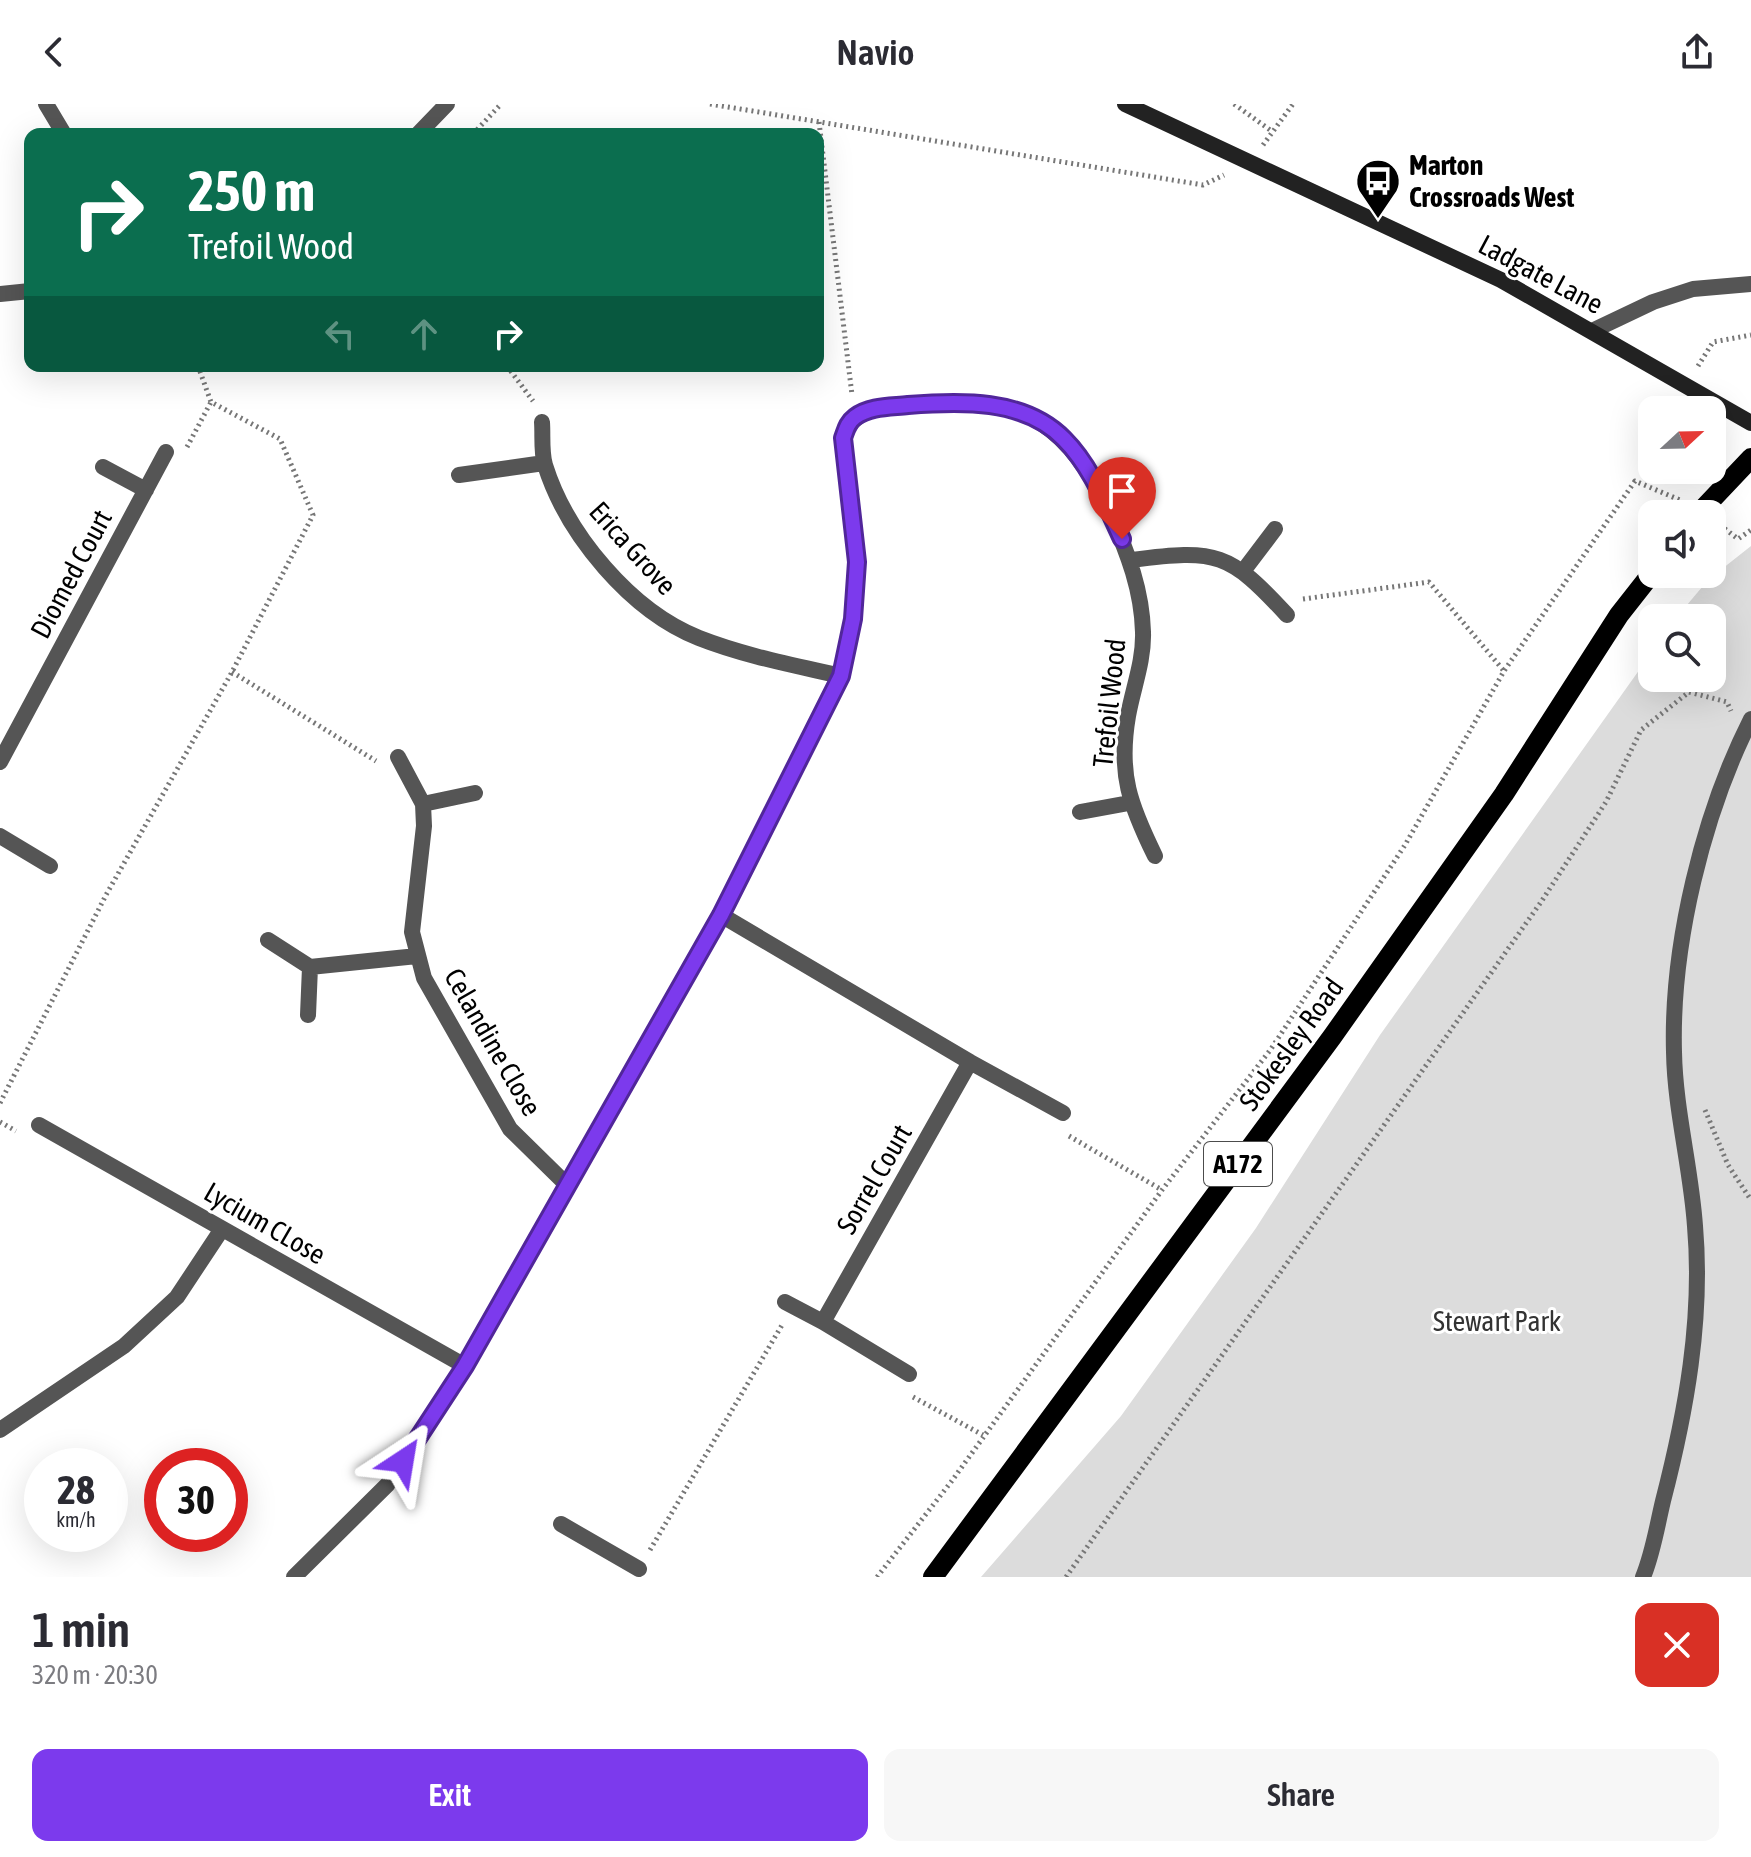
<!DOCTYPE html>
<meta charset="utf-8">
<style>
body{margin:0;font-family:"Asap Condensed",sans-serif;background:#f7f7f7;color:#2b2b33;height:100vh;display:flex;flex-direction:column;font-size:30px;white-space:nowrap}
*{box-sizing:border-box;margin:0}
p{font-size:26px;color:#7c7c81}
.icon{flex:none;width:44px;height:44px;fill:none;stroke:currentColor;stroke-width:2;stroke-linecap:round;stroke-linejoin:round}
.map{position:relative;height:1473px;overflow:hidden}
.details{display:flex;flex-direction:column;background:#fff;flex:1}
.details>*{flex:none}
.top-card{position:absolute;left:24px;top:24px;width:800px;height:244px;border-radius:16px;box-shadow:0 8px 32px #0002;background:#0b6e4f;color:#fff;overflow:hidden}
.needle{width:52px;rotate:68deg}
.tools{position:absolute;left:1638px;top:292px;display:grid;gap:16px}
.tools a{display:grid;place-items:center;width:88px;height:88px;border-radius:16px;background:#fff;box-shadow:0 8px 32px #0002;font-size:40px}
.speed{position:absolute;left:24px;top:1344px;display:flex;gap:16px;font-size:40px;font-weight:700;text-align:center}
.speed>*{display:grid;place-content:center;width:104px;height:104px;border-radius:50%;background:#fff;box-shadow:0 8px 32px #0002;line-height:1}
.speed small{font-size:20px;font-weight:400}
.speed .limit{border:12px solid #d22;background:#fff;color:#111}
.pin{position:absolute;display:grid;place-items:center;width:68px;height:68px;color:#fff;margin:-82px -34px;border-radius:50% 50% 50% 0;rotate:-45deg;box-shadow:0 0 8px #0007}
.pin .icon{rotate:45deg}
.me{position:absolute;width:88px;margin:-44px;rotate:33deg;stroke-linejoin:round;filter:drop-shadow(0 0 6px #0008)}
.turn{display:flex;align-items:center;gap:28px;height:168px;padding:0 32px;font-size:36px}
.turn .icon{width:104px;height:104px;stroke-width:2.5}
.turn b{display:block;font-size:56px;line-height:68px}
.lanes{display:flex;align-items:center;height:76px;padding:0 32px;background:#0003;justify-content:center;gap:40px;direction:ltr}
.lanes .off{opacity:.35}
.round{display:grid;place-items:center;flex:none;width:84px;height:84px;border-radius:16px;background:#f7f7f7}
.summary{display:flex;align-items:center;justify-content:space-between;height:136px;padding:0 32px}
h1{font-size:48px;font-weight:600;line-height:60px}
.cta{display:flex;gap:16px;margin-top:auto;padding:16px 32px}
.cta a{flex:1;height:92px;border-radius:16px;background:#7c3aed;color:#fff;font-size:32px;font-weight:600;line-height:92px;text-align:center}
.cta a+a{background:#f7f7f7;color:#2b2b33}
header{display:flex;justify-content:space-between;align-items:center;height:104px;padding:0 32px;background:#fff;font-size:36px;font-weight:600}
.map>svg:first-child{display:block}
</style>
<header><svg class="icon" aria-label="back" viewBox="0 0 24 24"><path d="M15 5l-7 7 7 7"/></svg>Navio<svg class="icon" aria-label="share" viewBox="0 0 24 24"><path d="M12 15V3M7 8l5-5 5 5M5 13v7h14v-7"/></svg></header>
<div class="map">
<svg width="1751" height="1473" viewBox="0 0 1751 1473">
<rect width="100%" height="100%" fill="#fff"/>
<!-- green -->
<path fill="#dcdcdc" d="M1751,442V1473H981L1121,1312L1256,1124L1380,931L1652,548V574H1712V514H1676L1708,476Z"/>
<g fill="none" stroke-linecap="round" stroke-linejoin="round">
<!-- path -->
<path stroke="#777" stroke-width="5" stroke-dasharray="2 4" stroke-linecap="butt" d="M710,0L1203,81L1224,71
M1234,0L1273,28
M819,18L852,291
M473,30L501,0
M1263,41L1293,0
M507,262L533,297
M1698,262L1713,238L1751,231
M187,343L211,298
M1720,421L1738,435L1751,426
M1303,495L1429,478L1504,567
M232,568L376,657
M0,999L106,791L232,568L313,411L280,335L211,298L198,262
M1705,1006L1728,1061L1751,1096
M0,1018L16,1027
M1069,1032L1162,1086
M913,1293L983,1331
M650,1446L782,1221
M877,1473L951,1378L1162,1086L1271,945L1405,741L1504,567L1635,377L1680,396
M1066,1473L1541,798L1606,698L1641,626L1689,588L1727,598L1731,607"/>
<!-- service -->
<path stroke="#555" stroke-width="16" d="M1592,227L1653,198L1693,185L1751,180
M1643,1473C1653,1449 1657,1422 1663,1397C1686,1308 1703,1215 1695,1122C1691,1064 1675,1006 1674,948C1671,841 1703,710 1751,615"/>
<!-- minor -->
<path stroke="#555" stroke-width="16" d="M46,0L64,30
M418,30L447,0
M0,190L30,187
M542,318C543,332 541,348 545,361C567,431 631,507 699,534C745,552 793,561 841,572
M103,363L146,386
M459,371L544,359
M1132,456C1217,445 1229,448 1287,511
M1244,466L1275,425
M398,653L423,700L424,722L412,828L424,874L510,1025L566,1080
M0,658L166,348
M423,700L475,689
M1080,708L1129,699
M0,732L50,762
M721,811L970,958L823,1218L909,1270
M268,836L310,863L417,852
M308,911L310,863
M970,958L1063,1009
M39,1021L465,1262
M785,1198L823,1218
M0,1326L124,1242L177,1193L222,1125
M561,1420L639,1465
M294,1473L387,1381L465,1262L721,811L841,572L853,515L857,458L843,334C855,299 893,303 925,300C1027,291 1069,322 1111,412C1128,449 1142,487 1143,528C1144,557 1133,584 1128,612C1118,670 1130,701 1155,752"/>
<!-- secondary -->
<path stroke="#222" stroke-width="16" d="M1125,0L1501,176L1751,319"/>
<!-- primary -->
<path stroke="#000" stroke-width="20" d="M1698,410L1751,354
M933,1473L1332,933L1504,690L1619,511L1652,469"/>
</g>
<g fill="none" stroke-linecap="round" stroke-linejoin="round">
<!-- route casing -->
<g stroke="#51269a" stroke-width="20">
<path id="route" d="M403,1357L465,1262L721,811L841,572L853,515L857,458L843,334C846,326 847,319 855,313C870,302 890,303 908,301C959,297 1024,294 1064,335C1091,362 1106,401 1122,435"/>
</g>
<!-- route -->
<use href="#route" stroke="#7c3aed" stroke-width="14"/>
</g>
<!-- icons -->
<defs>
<g id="bus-pin" transform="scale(2.3)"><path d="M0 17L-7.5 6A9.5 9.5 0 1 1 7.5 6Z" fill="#000" stroke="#fff"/><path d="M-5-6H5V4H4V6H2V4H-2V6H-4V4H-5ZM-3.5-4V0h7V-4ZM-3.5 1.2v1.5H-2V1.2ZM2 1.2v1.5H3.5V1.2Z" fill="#fff"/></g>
</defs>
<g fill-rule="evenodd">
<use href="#bus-pin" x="1378" y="77"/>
</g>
<g text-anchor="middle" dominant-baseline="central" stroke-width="6" stroke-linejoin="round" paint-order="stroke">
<!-- shield labels -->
<rect fill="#fff" stroke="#4c4c4c" stroke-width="2" x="1204" y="1038" width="68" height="44" rx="6"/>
<g font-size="26" font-weight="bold" fill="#000">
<text x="1238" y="1060">A172</text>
</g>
<!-- poi labels -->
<g font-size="28" font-weight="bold" fill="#000" stroke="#fff" text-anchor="start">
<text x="1409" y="61">Marton<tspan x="1409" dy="32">Crossroads West</tspan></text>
</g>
<!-- street labels -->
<g font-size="28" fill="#000" stroke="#fff">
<text transform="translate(1541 170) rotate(28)">Ladgate Lane</text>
<text transform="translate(633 444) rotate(48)">Erica Grove</text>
<text transform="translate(71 470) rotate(-62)">Diomed Court</text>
<text transform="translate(1109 599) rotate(-84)">Trefoil Wood</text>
<text transform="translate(493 938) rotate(60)">Celandine Close</text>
<text transform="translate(1291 940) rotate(-54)">Stokesley Road</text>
<text transform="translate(874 1075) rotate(-60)">Sorrel Court</text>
<text transform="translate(265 1119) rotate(30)">Lycium CLose</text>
</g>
<!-- park labels -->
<g font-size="28" fill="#333" stroke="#fff">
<text x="1497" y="1217">Stewart Park</text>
</g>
</g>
</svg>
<div class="tools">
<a><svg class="needle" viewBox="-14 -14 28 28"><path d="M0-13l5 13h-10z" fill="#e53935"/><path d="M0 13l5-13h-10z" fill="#7c7c81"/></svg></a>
<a><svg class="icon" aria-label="sound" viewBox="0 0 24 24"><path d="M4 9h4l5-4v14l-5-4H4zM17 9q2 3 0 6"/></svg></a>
<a><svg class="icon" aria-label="search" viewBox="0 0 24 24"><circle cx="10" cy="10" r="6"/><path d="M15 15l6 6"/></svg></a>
</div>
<div class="speed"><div>28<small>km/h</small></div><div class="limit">30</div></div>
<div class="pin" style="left:1122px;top:435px;background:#d93025"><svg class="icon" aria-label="arrive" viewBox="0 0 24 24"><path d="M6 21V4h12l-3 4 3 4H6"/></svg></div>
<svg class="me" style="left:403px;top:1357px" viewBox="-20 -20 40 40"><path d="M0-17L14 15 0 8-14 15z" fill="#7c3aed" stroke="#fff" stroke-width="4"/></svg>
<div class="top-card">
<div class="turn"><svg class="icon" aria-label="right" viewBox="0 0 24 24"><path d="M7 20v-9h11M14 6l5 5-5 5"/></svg><div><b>250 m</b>Trefoil Wood</div></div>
<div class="lanes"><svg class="icon off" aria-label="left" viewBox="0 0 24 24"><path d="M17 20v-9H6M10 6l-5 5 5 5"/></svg><svg class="icon off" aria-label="ahead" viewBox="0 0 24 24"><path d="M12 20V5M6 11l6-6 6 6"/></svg><svg class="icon" aria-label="right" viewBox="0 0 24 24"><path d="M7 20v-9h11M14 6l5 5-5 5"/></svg></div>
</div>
</div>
<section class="details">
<div class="summary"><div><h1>1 min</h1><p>320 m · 20:30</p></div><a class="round" style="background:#d93025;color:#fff"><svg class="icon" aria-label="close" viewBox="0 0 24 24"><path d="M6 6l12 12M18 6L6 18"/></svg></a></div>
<div class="cta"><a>Exit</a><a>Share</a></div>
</section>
